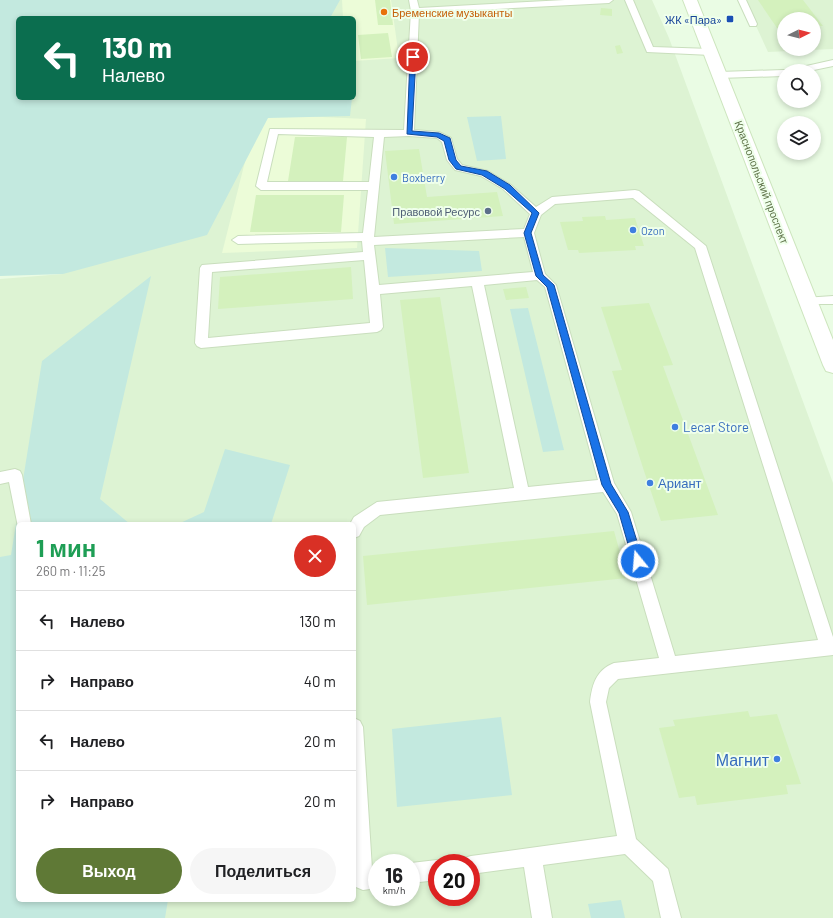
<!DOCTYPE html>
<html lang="ru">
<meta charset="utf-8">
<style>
body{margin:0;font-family:Barlow,sans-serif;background:#f6f6f6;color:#202124;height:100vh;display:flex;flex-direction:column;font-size:15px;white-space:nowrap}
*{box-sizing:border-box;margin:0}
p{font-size:13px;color:#757577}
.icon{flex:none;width:22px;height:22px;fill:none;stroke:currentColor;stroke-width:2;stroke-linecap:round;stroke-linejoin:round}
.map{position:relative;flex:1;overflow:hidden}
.details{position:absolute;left:16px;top:522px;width:340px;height:380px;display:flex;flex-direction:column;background:#fff;border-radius:6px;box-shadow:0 2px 6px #0003}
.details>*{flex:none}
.banner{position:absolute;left:16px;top:16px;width:340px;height:84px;border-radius:6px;box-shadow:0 2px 6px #0003;background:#0b6e4f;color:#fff;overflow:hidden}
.needle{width:26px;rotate:84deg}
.tools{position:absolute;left:777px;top:12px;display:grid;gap:8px}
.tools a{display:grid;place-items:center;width:44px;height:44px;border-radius:50%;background:#fff;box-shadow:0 2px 6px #0003;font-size:20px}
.speed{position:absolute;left:368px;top:854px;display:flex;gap:8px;font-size:20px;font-weight:700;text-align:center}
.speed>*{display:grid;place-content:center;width:52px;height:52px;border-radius:50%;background:#fff;box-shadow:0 2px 6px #0003;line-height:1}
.speed small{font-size:10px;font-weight:400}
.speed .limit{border:6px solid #d22;background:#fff;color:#111}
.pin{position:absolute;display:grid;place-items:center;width:34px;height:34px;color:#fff;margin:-17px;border:2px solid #fff;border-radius:50%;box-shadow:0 1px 4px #0007}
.me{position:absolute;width:44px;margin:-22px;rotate:343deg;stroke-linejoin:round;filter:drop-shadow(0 0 3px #0008)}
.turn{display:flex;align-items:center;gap:14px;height:84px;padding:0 20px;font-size:18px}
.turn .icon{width:52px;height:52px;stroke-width:2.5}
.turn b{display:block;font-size:28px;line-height:34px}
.round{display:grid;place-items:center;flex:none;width:42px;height:42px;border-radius:21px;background:#f6f6f6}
.headline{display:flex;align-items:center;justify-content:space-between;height:68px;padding:0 20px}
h1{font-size:24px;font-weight:700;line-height:30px;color:#1e9e55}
.button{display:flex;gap:8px;margin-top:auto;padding:8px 20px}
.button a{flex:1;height:46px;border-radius:24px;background:#5f7936;color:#fff;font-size:16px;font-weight:700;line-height:46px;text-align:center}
.button a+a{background:#f6f6f6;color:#202124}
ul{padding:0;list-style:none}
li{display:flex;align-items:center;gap:12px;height:60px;padding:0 20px;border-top:1px solid #e0e0e0}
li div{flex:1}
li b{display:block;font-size:15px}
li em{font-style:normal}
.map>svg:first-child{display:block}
</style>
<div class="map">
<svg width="833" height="918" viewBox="0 0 833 918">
<rect width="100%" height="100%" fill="#eafce4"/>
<!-- residential -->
<path fill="#ddf3d3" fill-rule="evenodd" d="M315,0H652L669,38L833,483V918H0L18,900H354V524H18V566L0,569V279L63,274L225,98H354V18H298ZM377,863H411V897H377ZM437,863H471V897H437Z
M744,0H833V49L768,52ZM784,19H814V49H784Z"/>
<!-- commercial -->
<path fill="#ecfcd8" d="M342,0H391L399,58L354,61V18H343Z
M257,114L366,119L357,248L222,253Z"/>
<!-- green -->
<path fill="#c3e9df" d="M0,0H340L330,18H18V98H352L350,116L268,118L207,235L63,274L0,276Z
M501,116L506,159L477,161L467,117Z
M385,248L479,251L482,271L388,277Z
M151,276L100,499L130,524H18V900H168L165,918H0V557L11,555L42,361Z
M528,308L564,450L543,452L510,309Z
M225,449L290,465L271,524H178L204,512Z
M501,717L512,795L397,807L392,729Z
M621,900L625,918H591L588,904Z"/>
<!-- building -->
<path fill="#d4f1bd" d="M375,0H390L393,25H378Z
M758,0H803L823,26H814V19H784V28H777Z
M601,8L612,9V16L600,15Z
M388,33L392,57L361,59L358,35Z
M620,45L623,53L617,54L615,46Z
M295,137H347L343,181H288Z
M419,149L427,197L497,192L503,216L394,224L385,151Z
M256,195H344L341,232H250Z
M605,216L606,220L635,218L644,246H635L636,250L579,253L578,250H568L560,222L583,221L582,217Z
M351,267L353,299L218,309L220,277Z
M526,287L529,298L506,300L503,289Z
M440,297L469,473L423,478L400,300Z
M649,303L673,365L663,366L718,515L661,521L644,471L612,371L622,370L601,307Z
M614,531L627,578L367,605L363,556Z
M748,711L750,717L777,714L801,784L786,785L788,794L697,805L695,796L679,798L659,728L675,726L673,720Z"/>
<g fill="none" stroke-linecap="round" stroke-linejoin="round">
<!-- lane casing -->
<g stroke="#c9debd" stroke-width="2">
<path id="lane" d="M409,0H417L419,8L565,0H613L609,3L419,13L414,130L439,132L451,138L457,159L462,165L488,171L511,185L536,207L552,197L635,190L639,191L706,246L833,637V655L618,679L609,688L606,702L636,839L668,869L681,918H661L653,881L625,854L543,865L552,918H532L524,867L471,874V863H462L464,858L471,856L617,836L590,702C592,685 596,670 614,663L659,658L617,514L603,492L380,515L364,527L359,536L354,538V524H350L354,517L377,502L514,488L472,286L380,294L383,327L381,330L377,332L201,348L197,346L195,343L200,268L202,265L363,252L362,241L238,244L232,240L238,236L363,233L368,190H261L256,186L270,129L404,130L411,11ZM278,134L374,137L369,182H267ZM409,136L437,138L442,142L447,160L455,170L481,176L503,189L530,214L524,229L374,237L384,137ZM633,198L695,248L818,640L675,656L631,512L614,483L556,285L545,274L534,233L541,215L555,204ZM524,237L533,272L379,285L374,245ZM364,260L370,323L208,338L212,272ZM537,280L545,287L598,480L528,487L484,285Z
M625,0H633L653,47L711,49L715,52L711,55L647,52Z
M738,0H746L757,24L756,26H750Z
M833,60V66L809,71H791L793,69Z
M784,70L787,71H784V76L719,78L714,75L719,72Z
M833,296V304H804L802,301L804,298Z
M15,469L20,471L22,475L31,524H18V527L9,482L0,484V472Z
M354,718L360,721L363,727L372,869L377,868V888L363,890L356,887L354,881Z
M437,860L443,863H437V880L411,883V863Z"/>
</g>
<!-- secondary casing -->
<g stroke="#cde5be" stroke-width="2">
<path id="secondary" d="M683,0H697L833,340V373L826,371L823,365Z"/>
</g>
<!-- lane -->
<use href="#lane" fill="#fff" fill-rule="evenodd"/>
<!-- secondary -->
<use href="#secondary" fill="#fff" fill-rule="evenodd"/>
</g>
<!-- route -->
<path fill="#1a73e8" stroke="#114b97" d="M413,55L416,57L412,131L439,133L450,138L456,160L461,166L487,171L510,185L539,213L531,233L543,275L554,285L611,484L628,512L643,561L642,565H634L619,513L602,485L547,287L536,276L524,233L532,213L505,189L482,175L456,169L449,160L444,141L437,137L407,134L410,57Z"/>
<!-- markers -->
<circle fill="#e8710a" stroke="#efffeb" stroke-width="1.5" cx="384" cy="12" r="4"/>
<rect fill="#1a4fb4" stroke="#efffeb" stroke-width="1.5" x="726" y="15" width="8" height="8" rx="2"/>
<g fill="#3f7fe0" stroke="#efffeb" stroke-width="1.5">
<circle cx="394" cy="177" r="4"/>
<circle cx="633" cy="230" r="4"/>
<circle cx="675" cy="427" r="4"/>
<circle cx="650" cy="483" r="4"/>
<circle cx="777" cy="759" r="4"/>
</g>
<circle fill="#5c6f8a" stroke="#efffeb" stroke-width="1.5" cx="488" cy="211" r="4"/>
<g text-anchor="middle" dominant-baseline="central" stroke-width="4" stroke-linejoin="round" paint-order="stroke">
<!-- far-food labels -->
<g font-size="11" fill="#c56008" stroke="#efffeb" text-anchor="start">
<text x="392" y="12">Бременские музыканты</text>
</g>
<!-- far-transit labels -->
<g font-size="11" fill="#164399" stroke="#efffeb" text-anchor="end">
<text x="722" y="19">ЖК «Пара»</text>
</g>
<!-- far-shop labels -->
<g font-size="11" fill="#366cbe" stroke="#efffeb" text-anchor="start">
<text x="402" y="177">Boxberry</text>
<text x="641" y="230">Ozon</text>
</g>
<!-- far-street labels -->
<g font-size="11" fill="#5f744a" stroke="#efffeb">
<text transform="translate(762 182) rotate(69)">Краснопольский проспект</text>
</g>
<!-- far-service labels -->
<g font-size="11" fill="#4e5e75" stroke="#efffeb" text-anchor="end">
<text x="480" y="211">Правовой Ресурс</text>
</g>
<!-- shop labels -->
<g font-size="13" fill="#366cbe" stroke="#efffeb" text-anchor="start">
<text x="683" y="427">Lecar Store</text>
<text x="658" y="483">Ариант</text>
</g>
<!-- near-shop labels -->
<g font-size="16" fill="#366cbe" stroke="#efffeb" text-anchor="end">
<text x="769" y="759">Магнит</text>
</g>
</g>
</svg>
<div class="tools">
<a><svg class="needle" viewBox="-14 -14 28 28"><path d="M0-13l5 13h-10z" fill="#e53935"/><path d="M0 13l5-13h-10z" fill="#757577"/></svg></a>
<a><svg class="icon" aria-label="search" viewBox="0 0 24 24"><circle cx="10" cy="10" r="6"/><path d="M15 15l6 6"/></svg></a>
<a><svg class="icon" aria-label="layers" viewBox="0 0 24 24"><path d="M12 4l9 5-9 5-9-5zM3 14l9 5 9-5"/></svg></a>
</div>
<div class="speed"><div>16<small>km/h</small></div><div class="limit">20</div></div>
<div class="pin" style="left:413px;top:57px;background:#d93025"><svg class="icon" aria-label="arrive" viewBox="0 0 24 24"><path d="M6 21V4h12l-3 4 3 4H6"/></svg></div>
<svg class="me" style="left:638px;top:561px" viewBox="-20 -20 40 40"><circle r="17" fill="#1a73e8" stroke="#fff" stroke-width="3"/><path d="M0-11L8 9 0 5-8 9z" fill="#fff"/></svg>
<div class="banner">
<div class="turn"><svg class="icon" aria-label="left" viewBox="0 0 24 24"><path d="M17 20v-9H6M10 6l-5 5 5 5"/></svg><div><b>130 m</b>Налево</div></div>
</div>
<section class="details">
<div class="headline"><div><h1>1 мин</h1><p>260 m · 11:25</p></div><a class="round" style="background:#d93025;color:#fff"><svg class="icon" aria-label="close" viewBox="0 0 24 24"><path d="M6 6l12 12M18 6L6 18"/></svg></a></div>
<ul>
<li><svg class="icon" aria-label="left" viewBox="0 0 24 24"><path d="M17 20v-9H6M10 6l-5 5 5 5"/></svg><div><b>Налево</b></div><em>130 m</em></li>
<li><svg class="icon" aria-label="right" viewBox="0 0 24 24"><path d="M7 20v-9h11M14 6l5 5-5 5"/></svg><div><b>Направо</b></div><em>40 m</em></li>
<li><svg class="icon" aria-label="left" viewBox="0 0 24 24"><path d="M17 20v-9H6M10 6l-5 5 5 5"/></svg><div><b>Налево</b></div><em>20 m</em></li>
<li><svg class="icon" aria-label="right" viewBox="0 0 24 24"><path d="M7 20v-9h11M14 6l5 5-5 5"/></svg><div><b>Направо</b></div><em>20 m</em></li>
</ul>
<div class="button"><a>Выход</a><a>Поделиться</a></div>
</section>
</div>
